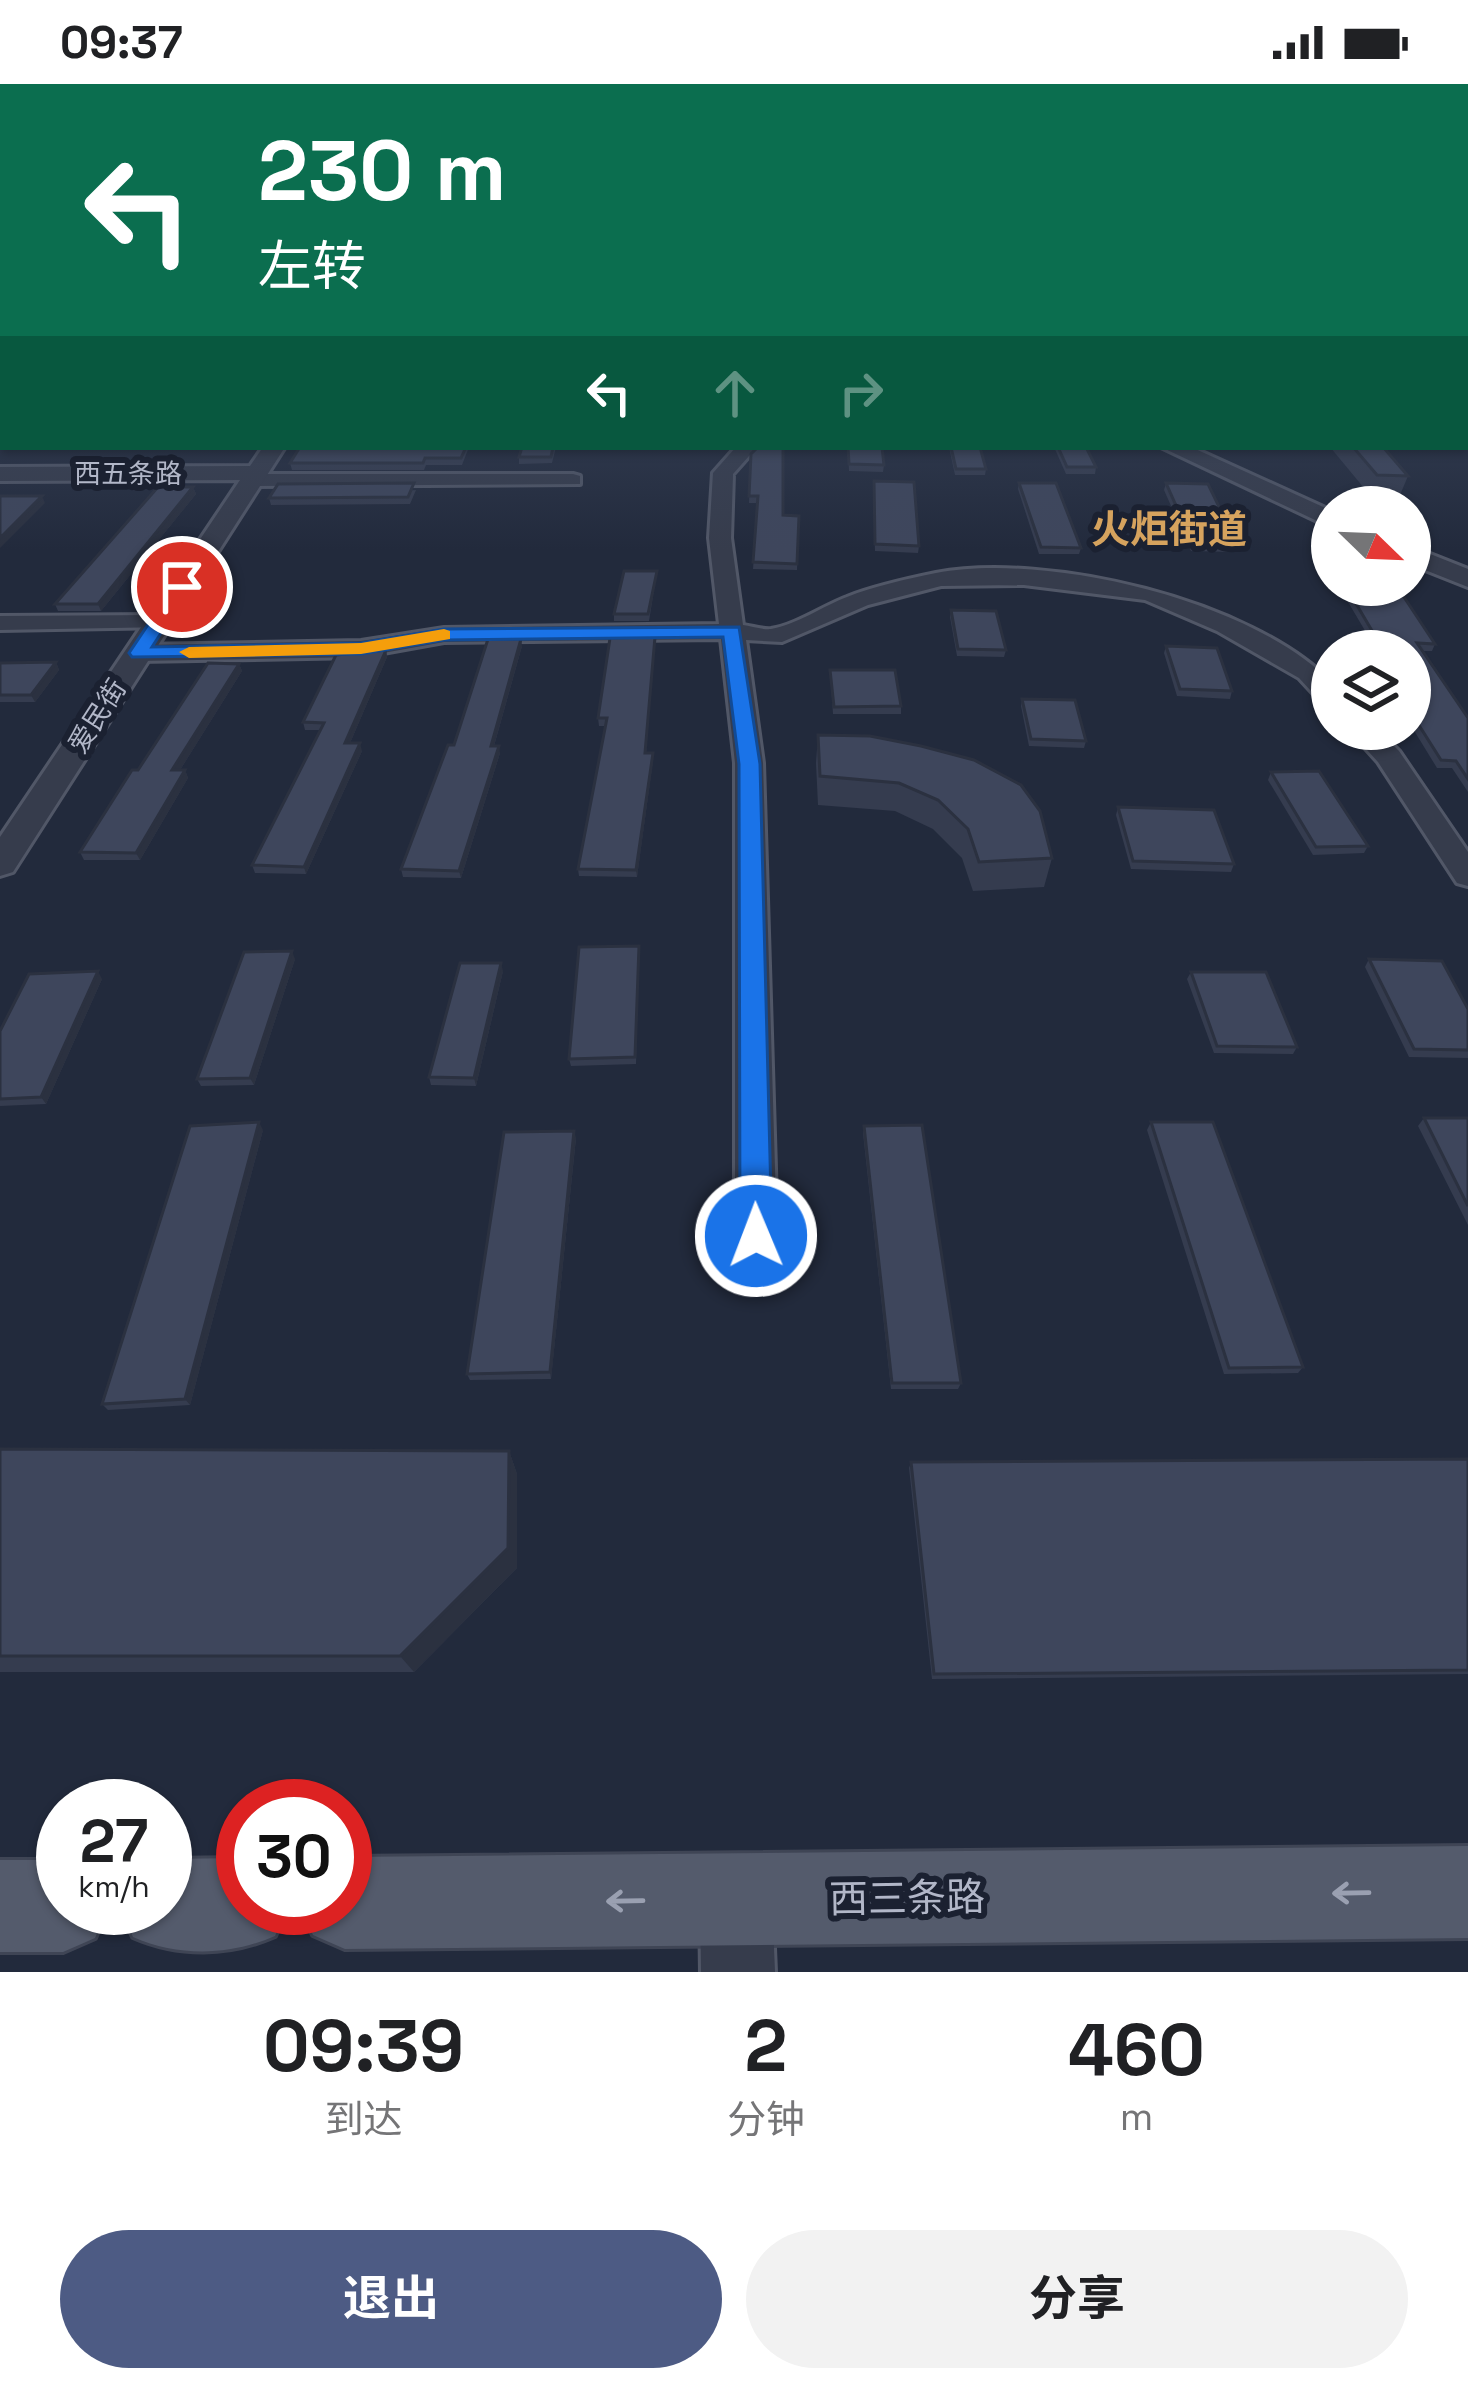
<!DOCTYPE html>
<html lang="zh">
<meta charset="utf-8">
<style>
body{margin:0;font-family:"Space Grotesk","Noto Sans SC",sans-serif;background:#f2f2f2;color:#202124;height:100vh;display:flex;flex-direction:column;font-size:45px;white-space:nowrap}
*{box-sizing:border-box;margin:0}
p{font-size:39px;color:#757577}
.icon{flex:none;width:66px;height:66px;fill:none;stroke:currentColor;stroke-width:2;stroke-linecap:round;stroke-linejoin:round}
.map{position:relative;height:1888px;overflow:hidden}
.sheet{display:flex;flex-direction:column;background:#fff;flex:1}
.sheet>*{flex:none}
.banner{position:absolute;left:0px;top:0px;width:1470px;height:366px;box-shadow:0 3px 9px #0004;background:#0b6e4f;color:#fff;overflow:hidden}
.needle{width:78px;rotate:113deg}
.buttons{position:absolute;left:1311px;top:402px;display:grid;gap:24px}
.buttons a{display:grid;place-items:center;width:120px;height:120px;border-radius:50%;background:#fff;box-shadow:0 3px 9px #0004;font-size:60px}
.speed{position:absolute;left:36px;top:1695px;display:flex;gap:24px;font-size:60px;font-weight:700;text-align:center}
.speed>*{display:grid;place-content:center;width:156px;height:156px;border-radius:50%;background:#fff;box-shadow:0 3px 9px #0004;line-height:1}
.speed small{font-size:30px;font-weight:400}
.speed .limit{border:18px solid #d22;background:#fff;color:#111}
.pin{position:absolute;display:grid;place-items:center;width:102px;height:102px;color:#fff;margin:-51px;border:6px solid #fff;border-radius:50%;box-shadow:0 3px 12px #0007}
.me{position:absolute;width:132px;margin:-66px;rotate:359deg;stroke-linejoin:round;filter:drop-shadow(0 0 9px #0008)}
.turn{display:flex;align-items:center;gap:42px;height:252px;padding:0 60px;font-size:54px}
.turn .icon{width:156px;height:156px;stroke-width:2.5}
.turn b{display:block;font-size:84px;line-height:102px}
.lanes{display:flex;align-items:center;height:114px;padding:0 60px;background:#0003;justify-content:center;gap:60px;direction:ltr}
.lanes .off{opacity:.35}
.eta{display:flex;justify-content:space-evenly;align-items:center;height:204px;text-align:center}
.eta b{font-size:72px;font-weight:700;line-height:84px}
.cta{display:flex;gap:24px;margin-top:auto;padding:24px 60px}
.cta a{flex:1;height:138px;border-radius:72px;background:#4d5b84;color:#fff;font-size:48px;font-weight:700;line-height:138px;text-align:center}
.cta a+a{background:#f2f2f2;color:#202124}
.status{display:flex;justify-content:space-between;align-items:center;height:84px;padding:0 60px;background:#fff;direction:ltr}
.status svg{height:33px;fill:currentColor}
.map>svg:first-child{display:block}
</style>
<div class="status"><b>09:37</b><svg viewBox="0 0 49 12"><path d="M0 12V9h3v3zM5 12V6h3v6zM10 12V3h3v9zM15 12V0h3v12zM26 1h20v11H26zM47 4h2v5h-2z"/></svg></div>
<div class="map">
<svg width="1468" height="1888" viewBox="0 0 1468 1888">
<rect width="100%" height="100%" fill="#222a3c"/>
<g fill="none" stroke-linecap="round" stroke-linejoin="round">
<!-- minor casing -->
<g stroke="#515767" stroke-width="6">
<path id="minor" d="M0,285H3V295H0Z
M3,324V338L0,339V325Z
M736,363H757L733,390L731,454L743,541C751,542 763,546 771,545C796,541 823,522 847,513C874,502 907,495 936,489C1047,468 1252,516 1332,599V622L1323,620L1299,594L1217,547L1145,516L1024,501L941,502L868,521L782,558L746,556L763,679L777,1152L771,1165L756,1170L741,1165L735,1152V679L721,555L444,558L361,573L138,577L125,569L138,561L361,557L444,544L719,540L709,454L713,389Z
M573,390L580,392V400L252,402L242,396L252,390Z
M159,531L168,533V543L0,546V532Z
M1348,645H1377L1399,667L1468,768V802L1457,799L1378,678Z"/>
</g>
<!-- tertiary casing -->
<g stroke="#515767" stroke-width="6">
<path id="tertiary" d="M263,363H285L13,788L0,792V753L240,396L0,397V383L250,382Z
M1161,363H1191L1332,427V444Z
M1410,462L1468,485V503L1410,480Z
M736,1780L761,1791L772,1816L775,1888H701L700,1816L711,1791Z"/>
</g>
<!-- secondary casing -->
<g stroke="#515767" stroke-width="6">
<path id="secondary" d="M3,215V228L0,229V216Z"/>
</g>
<!-- primary casing -->
<g stroke="#3f4555" stroke-width="6">
<path id="primary" d="M1468,1762V1854L345,1865L313,1851L301,1824H345V1773Z
M243,1774V1824H287L275,1852C229,1872 179,1873 133,1853L120,1824H165V1775Z
M0,1776H63V1824H108L95,1854L63,1868H0Z"/>
</g>
<!-- minor -->
<use href="#minor" fill="#363c4c" fill-rule="evenodd"/>
<!-- tertiary -->
<use href="#tertiary" fill="#363c4c" fill-rule="evenodd"/>
<!-- secondary -->
<use href="#secondary" fill="#444a5f" fill-rule="evenodd"/>
<!-- primary -->
<use href="#primary" fill="#545b6c" fill-rule="evenodd"/>
</g>
<!-- wall -->
<path fill="#353c4f" d="M300,363H469L462,381H426L424,386H292L290,379Z
M522,363H556L552,379L519,380V373Z
M848,363L884,381L883,388L849,387Z
M949,363H980L986,385L985,391H955Z
M1054,363H1086L1096,383L1095,390H1066Z
M1330,363H1383L1408,392L1400,411L1369,410Z
M751,370L783,431L799,432L797,486L753,485L758,419H749Z
M1019,399L1081,464L1079,470H1039L1018,405Z
M1166,399L1238,462L1236,468L1191,467L1164,406Z
M193,403L196,410L101,527H58L55,520Z
M873,404L919,462L918,469L875,467Z
M416,406L410,420L271,421L269,414Z
M657,487L649,537H614V530Z
M1338,501H1396L1435,560L1432,567H1422L1468,634V708L1452,684H1437L1410,640V567H1377Z
M951,526L1006,566L1004,573L957,572L950,533Z
M655,553L646,669L653,676L637,793L579,792L578,785L605,642H599L598,634Z
M522,562L494,662L500,669L461,794L403,793L401,785L454,661Z
M1166,562L1232,607L1230,615L1177,612L1164,569Z
M386,566L387,573L350,659L362,667L306,790L255,789L252,781L321,646H305L303,638Z
M56,578L59,586L35,618H0V579Z
M239,580L242,587L180,686H185L188,694L140,776H84L80,768L138,686Z
M830,586L901,622V630H833Z
M1022,615L1086,657L1084,664L1029,662L1021,622Z
M818,651L1052,774L1044,803L973,807L962,774L933,745L895,727L818,721L816,679Z
M1271,688L1368,762L1364,769L1313,771L1268,696Z
M1118,723L1234,780L1231,788L1131,785L1116,731Z
M639,862L636,980L571,982L569,975Z
M295,875L254,1001L201,1002L197,995Z
M1369,875L1468,925V974L1409,973L1365,883Z
M503,887L476,1002L431,1001L429,993Z
M1191,888L1297,963L1293,970L1214,969L1187,895Z
M102,895L46,1020L0,1022V947Z
M1424,1034H1468V1141L1418,1042Z
M1151,1038L1303,1283L1298,1289L1224,1290L1147,1046Z
M864,1042L961,1299L958,1305H891L863,1049Z
M263,1046L190,1321L108,1326L102,1320Z
M576,1054L551,1295L470,1296L467,1290Z
M0,1365L509,1367L517,1390V1484L414,1588H0Z
M1468,1375V1590L932,1595L909,1384L911,1378Z"/>
<!-- shaded-wall -->
<path fill="#2b3140" d="M193,403L196,410L101,527L98,520Z
M42,412L45,419L0,464V454Z
M521,555L522,562L492,669L491,662Z
M386,566L387,573L347,666L345,659Z
M56,578L59,586L35,618L31,611Z
M239,580L242,587L175,694L172,686Z
M360,659L362,667L306,790L304,783Z
M499,662L500,669L461,794L459,787Z
M653,669V676L637,793L636,786Z
M185,686L188,694L140,776L136,769Z
M292,867L295,875L254,1001L250,994Z
M501,879L503,887L476,1002L474,994Z
M98,887L102,895L46,1020L41,1013Z
M259,1038L263,1046L190,1321L185,1315Z
M574,1047L576,1054L551,1295L550,1288Z
M509,1367L517,1390V1484L414,1588L400,1572Z"/>
<!-- building -->
<path fill="#3e465c" stroke="#2b3140" stroke-width="3" d="M300,363H466L461,374H425L423,379H290Z
M522,363H553L551,373H519Z
M758,363H783V431L799,432L797,480L753,478L758,412H749L751,370Z
M848,363H882L884,381L849,380Z
M951,363H980L986,385H956Z
M1058,363H1086L1096,383H1067Z
M1353,363H1383L1408,392L1377,391Z
M874,397L914,398L919,462L875,460Z
M414,399L408,413L269,414L278,400Z
M1019,399H1056L1081,464L1041,463Z
M1166,399L1208,400L1238,462L1193,460Z
M158,403H193L98,520H55Z
M0,412H42L0,454Z
M624,487H657L648,530H614Z
M1345,501H1396L1435,560L1417,559L1468,634V695L1456,677L1441,676L1410,627V567H1384Z
M951,526L996,527L1006,566L958,565Z
M655,553L645,669H653L636,786L578,785L607,634H598L610,554Z
M488,555H521L491,662H499L459,787L401,785L448,661H454Z
M1166,562L1217,564L1232,607L1180,605Z
M386,566L345,659H360L304,783L252,781L324,639L303,638L336,571Z
M56,578L31,611H0V579Z
M208,579L239,580L172,686H185L136,769L80,768L132,686H138Z
M830,586H895L901,622L834,623Z
M1022,615L1075,616L1086,657L1031,655Z
M818,651L870,652L921,662L974,676L1021,701L1040,727L1052,774L979,778L968,745L938,716L899,699L820,692Z
M1319,687L1368,762L1316,763L1271,688Z
M1118,723L1214,726L1234,780L1133,777Z
M639,862L635,973L569,975L579,863Z
M292,867L250,994L197,995L244,868Z
M1369,875L1442,877L1468,925V966L1414,965Z
M460,879H501L474,994L429,993Z
M98,887L41,1013L0,1015V947L29,890Z
M1191,888H1266L1297,963L1217,962Z
M1424,1034H1468V1122Z
M259,1038L185,1315L102,1320L190,1042Z
M1151,1038H1213L1303,1283L1229,1284Z
M922,1041L961,1299H892L864,1042Z
M574,1047L550,1288L467,1290L504,1048Z
M0,1365L509,1367L508,1464L400,1572H0Z
M1468,1375V1586L934,1590L911,1378Z"/>
<!-- one-way arrows -->
<defs><path id="oneway-shaft" d="M-6 0H5M1.5-3L5.5 0L1.5 3" fill="none" stroke-width="1.6" stroke-linecap="round" stroke-linejoin="round" transform="scale(3)"/></defs>
<g stroke="#9aa0b1">
<use href="#oneway-shaft" transform="translate(1351 1809) rotate(179)"/>
<use href="#oneway-shaft" transform="translate(625 1817) rotate(179)"/>
</g>
<!-- sky -->
<linearGradient id="sky" x2="0" y2="1"><stop stop-color="#131721"/><stop offset="0.43" stop-color="#3e4a61"/><stop offset="1" stop-color="#3e4a61" stop-opacity="0"/></linearGradient>
<rect width="1468" height="466" fill="url(#sky)"/>
<!-- route -->
<path fill="#1a73e8" stroke="#114b97" stroke-width="3" d="M182,497L191,503L152,563L361,559L444,545L739,543L760,680L772,1152L768,1162L756,1166L745,1162L740,1152L739,680L723,553L444,556L361,570L132,573L129,569L176,499Z"/>
<!-- slow -->
<path fill="#f59e0b" d="M444,545L450,547V555L361,570L189,574L179,568L189,563L361,559Z"/>
<g text-anchor="middle" dominant-baseline="central" stroke-width="12" stroke-linejoin="round" paint-order="stroke">
<!-- far-street labels -->
<g font-size="27" fill="#b2b7c8" stroke="#1b2131">
<text x="128" y="389">西五条路</text>
<text transform="translate(97 632) rotate(-57)">爱民街</text>
</g>
<!-- far-district labels -->
<g font-size="39" font-weight="bold" fill="#d6a35e" stroke="#1b2131">
<text x="1169" y="445">火炬街道</text>
</g>
<!-- near-street labels -->
<g font-size="39" fill="#b2b7c8" stroke="#1b2131">
<text transform="translate(907 1814) rotate(-1)">西三条路</text>
</g>
</g>
</svg>
<div class="buttons">
<a><svg class="needle" viewBox="-14 -14 28 28"><path d="M0-13l5 13h-10z" fill="#e53935"/><path d="M0 13l5-13h-10z" fill="#757577"/></svg></a>
<a><svg class="icon" aria-label="layers" viewBox="0 0 24 24"><path d="M12 4l9 5-9 5-9-5zM3 14l9 5 9-5"/></svg></a>
</div>
<div class="speed"><div>27<small>km/h</small></div><div class="limit">30</div></div>
<div class="pin" style="left:182px;top:503px;background:#d93025"><svg class="icon" aria-label="arrive" viewBox="0 0 24 24"><path d="M6 21V4h12l-3 4 3 4H6"/></svg></div>
<svg class="me" style="left:756px;top:1152px" viewBox="-20 -20 40 40"><circle r="17" fill="#1a73e8" stroke="#fff" stroke-width="3"/><path d="M0-11L8 9 0 5-8 9z" fill="#fff"/></svg>
<div class="banner">
<div class="turn"><svg class="icon" aria-label="left" viewBox="0 0 24 24"><path d="M17 20v-9H6M10 6l-5 5 5 5"/></svg><div><b>230 m</b>左转</div></div>
<div class="lanes"><svg class="icon" aria-label="left" viewBox="0 0 24 24"><path d="M17 20v-9H6M10 6l-5 5 5 5"/></svg><svg class="icon off" aria-label="ahead" viewBox="0 0 24 24"><path d="M12 20V5M6 11l6-6 6 6"/></svg><svg class="icon off" aria-label="right" viewBox="0 0 24 24"><path d="M7 20v-9h11M14 6l5 5-5 5"/></svg></div>
</div>
</div>
<section class="sheet">
<div class="eta">
<div><b>09:39</b><p>到达</p></div>
<div><b>2</b><p>分钟</p></div>
<div><b>460</b><p>m</p></div>
</div>
<div class="cta"><a>退出</a><a>分享</a></div>
</section>
